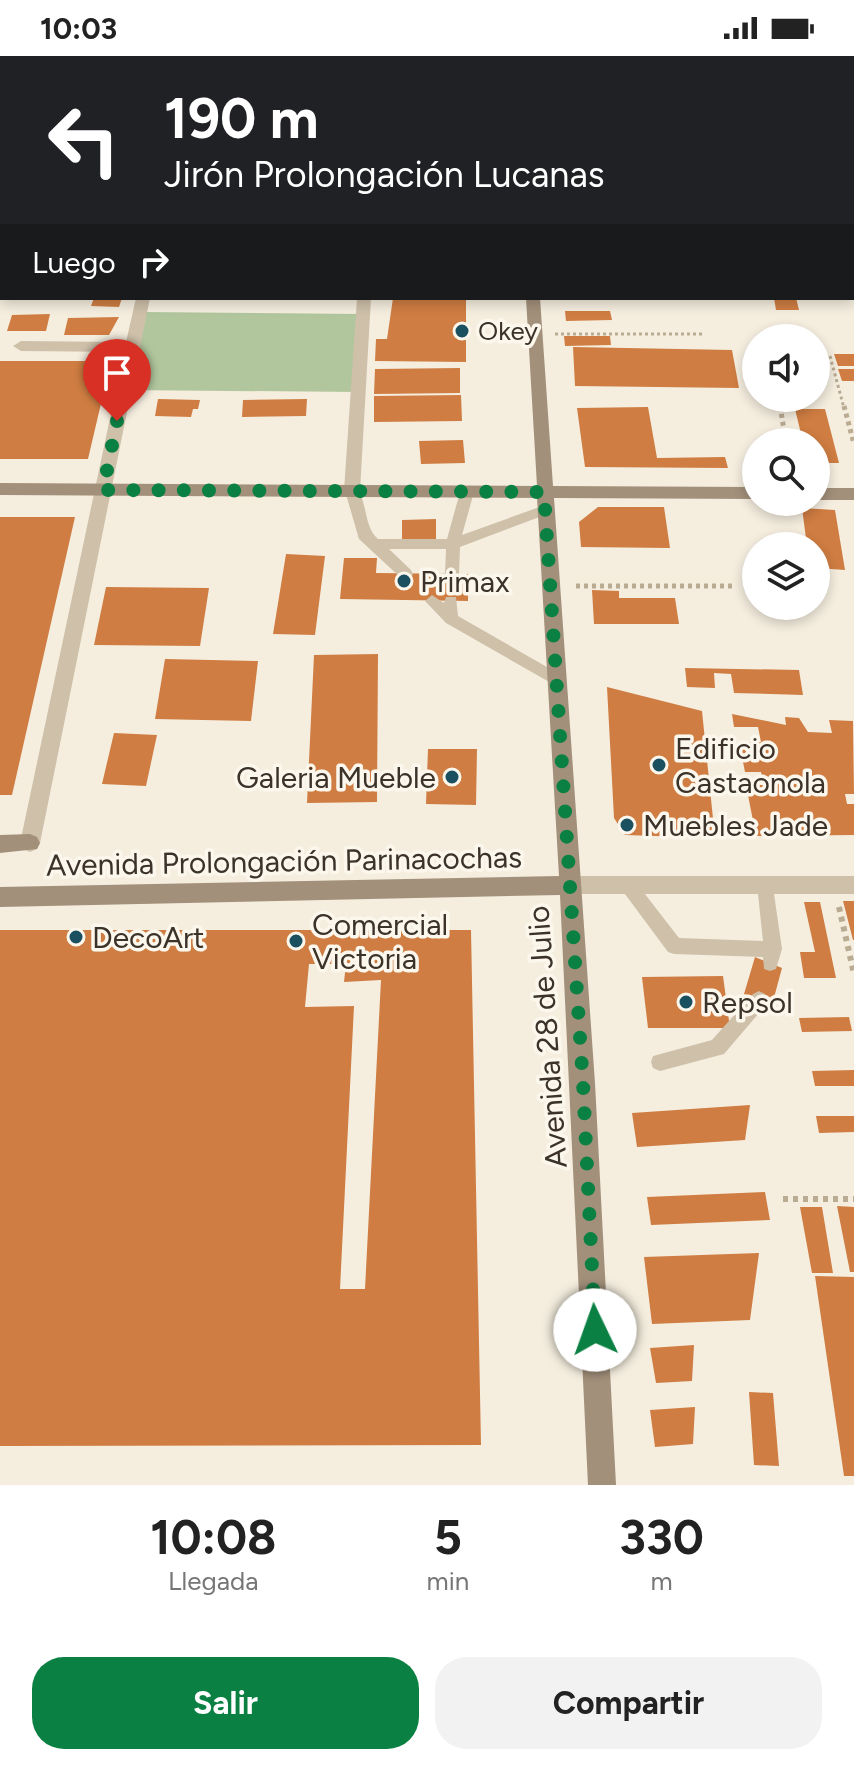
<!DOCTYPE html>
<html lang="es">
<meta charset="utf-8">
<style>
body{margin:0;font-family:Figtree,sans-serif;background:#f2f2f2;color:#222;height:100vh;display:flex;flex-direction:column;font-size:30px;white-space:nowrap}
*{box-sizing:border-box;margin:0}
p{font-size:26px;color:#767676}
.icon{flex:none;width:44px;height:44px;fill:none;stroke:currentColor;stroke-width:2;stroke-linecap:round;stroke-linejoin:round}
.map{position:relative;height:1429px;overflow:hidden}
.side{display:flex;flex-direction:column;background:#fff;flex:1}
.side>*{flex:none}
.hud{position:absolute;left:0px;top:0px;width:854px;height:244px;box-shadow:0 4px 12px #0003;background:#202124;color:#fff;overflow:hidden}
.fabs{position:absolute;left:742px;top:268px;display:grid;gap:16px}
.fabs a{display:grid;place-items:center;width:88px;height:88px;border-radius:50%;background:#fff;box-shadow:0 4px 12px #0003;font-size:40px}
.pin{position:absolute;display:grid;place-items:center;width:68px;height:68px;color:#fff;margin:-82px -34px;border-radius:50% 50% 50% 0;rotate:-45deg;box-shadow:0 0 8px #0007}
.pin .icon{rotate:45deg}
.me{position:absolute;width:88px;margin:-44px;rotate:357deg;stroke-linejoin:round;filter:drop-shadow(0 0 6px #0008)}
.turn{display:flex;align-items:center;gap:28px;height:168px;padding:0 32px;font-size:36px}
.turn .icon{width:104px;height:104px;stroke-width:2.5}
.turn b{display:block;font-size:56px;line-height:68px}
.then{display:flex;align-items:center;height:76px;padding:0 32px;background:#0003;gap:16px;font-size:30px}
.eta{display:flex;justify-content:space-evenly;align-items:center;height:136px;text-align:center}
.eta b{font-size:48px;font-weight:700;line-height:56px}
.button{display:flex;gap:16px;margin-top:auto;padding:16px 32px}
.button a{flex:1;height:92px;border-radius:32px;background:#0b8043;color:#fff;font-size:32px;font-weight:700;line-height:92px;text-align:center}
.button a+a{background:#f2f2f2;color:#222}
.status{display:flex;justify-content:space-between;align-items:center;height:56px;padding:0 40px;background:#fff;direction:ltr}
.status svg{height:22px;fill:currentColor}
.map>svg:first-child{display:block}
</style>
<div class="status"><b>10:03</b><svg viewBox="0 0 49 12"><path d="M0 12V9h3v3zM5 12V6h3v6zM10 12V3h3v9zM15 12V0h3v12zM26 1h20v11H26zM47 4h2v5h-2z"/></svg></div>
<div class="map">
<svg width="854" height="1429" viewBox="0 0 854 1429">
<rect width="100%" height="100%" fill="#f5eedf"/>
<!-- green -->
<path fill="#b1c69d" d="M140,256L363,258L358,336L124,334Z"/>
<!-- building -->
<path fill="#cf7d42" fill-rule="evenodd" d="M94,242H122L119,251L91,250Z
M393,242H466V306L375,305L376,283H387Z
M774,242H796L799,254H776Z
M565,255H610L612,264L566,265Z
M50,258L46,275H7L12,259Z
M119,261L109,279H64L68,262Z
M564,280H610L611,289L565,290Z
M573,291L732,294L739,332L575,330Z
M834,298H854V310H838Z
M0,305H111L88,403H0Z
M460,312V337L374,338L375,313Z
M838,313H854V325H842Z
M461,339L462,365L374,366V340Z
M158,343L200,344L198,353H193L191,361L155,360Z
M307,343L306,360L242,361L243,344Z
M648,351L657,402L725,401L728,412L585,411L577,352Z
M795,353H825L839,407H816V386H803Z
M463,384L465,407L421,408L419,385Z
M598,451H664L670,492L581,491L579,466Z
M802,452L835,454L845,514L816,512V490H807Z
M0,461H75L12,739H0Z
M436,463V487L402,488V464Z
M286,498L325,500L315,579L273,578Z
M344,502H377L376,517L468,518V545L340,543Z
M106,531L209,532L200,590L94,589Z
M592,534L619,535V542H675L679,568H594Z
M378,598L377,746L307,747L314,599Z
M165,603L258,605L251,665L155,663Z
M685,612L799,614L803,639L734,637L731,618L714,617L715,632L687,631Z
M607,631L702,655L715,782L625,779L614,762Z
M732,658L786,669L785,661L799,662L808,676L832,677L829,664L853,665L854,738H845L847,748H854V779L756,780L746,729H764L761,716H745L739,686H761L758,671H734Z
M114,677L157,679L146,730L102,728Z
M428,693H477L476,749L426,748Z
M843,845H854V884H853Z
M804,846H820L836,922H804L800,896H815Z
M0,874H471L481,1389L0,1390ZM309,908H346L344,926L381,924L365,1233H340L354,950L305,951Z
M755,901L782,912L772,949L744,938Z
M723,920L730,972H648L642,921Z
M849,961L852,975L802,976L799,962Z
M854,1014V1030H815L812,1015Z
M750,1049L745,1084L637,1091L632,1057Z
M816,1060H854V1076L819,1077Z
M765,1136L770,1164L651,1169L647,1141Z
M837,1150L854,1151V1216H850Z
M800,1151H822L833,1217H812Z
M759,1197L750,1264L652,1268L644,1201Z
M815,1220L854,1221V1420H844Z
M694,1289L692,1325L656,1327L650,1292Z
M749,1336L773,1337L779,1410L754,1409Z
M695,1351L693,1388L655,1391L650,1354Z"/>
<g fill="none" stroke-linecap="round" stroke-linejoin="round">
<!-- path-far2 -->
<path stroke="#baab93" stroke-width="3" stroke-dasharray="3 3" stroke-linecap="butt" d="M555,278H702
M830,300L844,352
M779,342L781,352"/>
<!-- path-far1 -->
<path stroke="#baab93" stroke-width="5" stroke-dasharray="4 4" stroke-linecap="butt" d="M780,350L786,386
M844,350L854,388
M576,530H735"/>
<!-- path -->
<path stroke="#baab93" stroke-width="6" stroke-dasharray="5 5" stroke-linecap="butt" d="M839,851L854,918
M783,1143H854"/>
<!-- lane -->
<path fill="#cec0a9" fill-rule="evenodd" d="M0,0H5L7,2L0,5Z
M352,430C369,439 362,470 378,483H447L460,436L467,431L474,436L462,479L545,449L552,454L550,457L460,491L459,518L452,523L445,518L446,493H389L411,514L413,518L411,522H401L359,483L345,435Z
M432,539L444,547L446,541H456L458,560L561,619L564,623L561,627H551L446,567L425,545Z
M628,821L634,824L679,882L763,885L757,829L760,824L766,821L772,824L782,893L776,913L770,915L764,913L763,901L674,898L668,896L622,834L619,829L622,824Z
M759,935L765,938L768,944L765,950L724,998L660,1015L653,1012L651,1006L653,1000L712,984L753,938Z"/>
<!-- street -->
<path fill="#cec0a9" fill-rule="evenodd" d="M852,28H854V36H852Z
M0,177H2V185H0Z
M852,181H854V189H852Z
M136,242H150L40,787L37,793L30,796L23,793L20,787L124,296L21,295L13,290L21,285L126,286Z
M357,242H371L360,435L352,441L344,435Z
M569,820H854V838H569L561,836L558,829L561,822Z"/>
<!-- secondary -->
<path fill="#a2907a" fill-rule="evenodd" d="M506,0H518L519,2H507Z
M0,25H2V33H0Z
M0,47H2V55H0Z
M0,120H2L0,134Z
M526,242H540L553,430L756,431V443L554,442L595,1027L616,1429H588L560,839L0,851V831L559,820L537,442L0,439V427L537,430Z
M816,432H854V444H816Z
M30,778L37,781L40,787L37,793L0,797V779Z"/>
</g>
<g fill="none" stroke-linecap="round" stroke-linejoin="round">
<!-- route -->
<path stroke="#0b8043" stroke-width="14" stroke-dasharray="0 25.2" d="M117,365L103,434L544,436L583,1027L595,1274"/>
</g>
<!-- markers -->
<g fill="#1b5060" stroke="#fcf7ec" stroke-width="3">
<circle cx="462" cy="275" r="8"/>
<circle cx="404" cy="525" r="8"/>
<circle cx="659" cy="709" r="8"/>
<circle cx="452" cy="721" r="8"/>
<circle cx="627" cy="769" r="8"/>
<circle cx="76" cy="881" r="8"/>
<circle cx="296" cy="885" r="8"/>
<circle cx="686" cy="946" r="8"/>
</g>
<g text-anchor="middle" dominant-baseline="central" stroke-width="7" stroke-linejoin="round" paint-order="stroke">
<!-- far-poi labels -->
<g font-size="26" fill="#3b3229" stroke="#fcf7ec" text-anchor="start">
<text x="478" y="275">Okey</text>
</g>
<!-- poi labels -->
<g font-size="30" fill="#3b3229" stroke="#fcf7ec" text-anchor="start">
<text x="420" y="525">Primax</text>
<text x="675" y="692">Edificio<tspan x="675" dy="34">Castaonola</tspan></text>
<text x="436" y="721" text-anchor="end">Galeria Mueble</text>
<text x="643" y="769">Muebles Jade</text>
<text x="312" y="868">Comercial<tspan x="312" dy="34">Victoria</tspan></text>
<text x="92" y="881">DecoArt</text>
<text x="702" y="946">Repsol</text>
</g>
<!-- street labels -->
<g font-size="30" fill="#3b3229" stroke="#fcf7ec">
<text transform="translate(284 805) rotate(-1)">Avenida Prolongación Parinacochas</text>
<text transform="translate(547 981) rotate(-94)">Avenida 28 de Julio</text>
</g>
</g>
</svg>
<div class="fabs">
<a><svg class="icon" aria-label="sound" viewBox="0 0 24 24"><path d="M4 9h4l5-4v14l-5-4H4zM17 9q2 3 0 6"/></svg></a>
<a><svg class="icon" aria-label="search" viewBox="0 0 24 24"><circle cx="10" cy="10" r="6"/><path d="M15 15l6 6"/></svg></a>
<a><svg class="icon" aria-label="layers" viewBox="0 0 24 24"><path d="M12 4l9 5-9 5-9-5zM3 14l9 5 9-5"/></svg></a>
</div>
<div class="pin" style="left:117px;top:365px;background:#d93025"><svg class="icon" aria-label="arrive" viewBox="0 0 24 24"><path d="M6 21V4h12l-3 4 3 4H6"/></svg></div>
<svg class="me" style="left:595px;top:1274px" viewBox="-20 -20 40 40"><circle r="19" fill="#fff"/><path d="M0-13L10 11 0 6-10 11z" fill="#0b8043"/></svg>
<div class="hud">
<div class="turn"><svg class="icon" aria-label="left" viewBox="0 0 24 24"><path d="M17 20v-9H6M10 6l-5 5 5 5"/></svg><div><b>190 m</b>Jirón Prolongación Lucanas</div></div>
<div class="then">Luego<svg class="icon" aria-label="right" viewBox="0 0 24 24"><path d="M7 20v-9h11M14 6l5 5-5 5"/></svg></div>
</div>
</div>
<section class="side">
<div class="eta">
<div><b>10:08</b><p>Llegada</p></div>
<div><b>5</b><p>min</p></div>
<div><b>330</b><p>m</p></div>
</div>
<div class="button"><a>Salir</a><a>Compartir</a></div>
</section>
